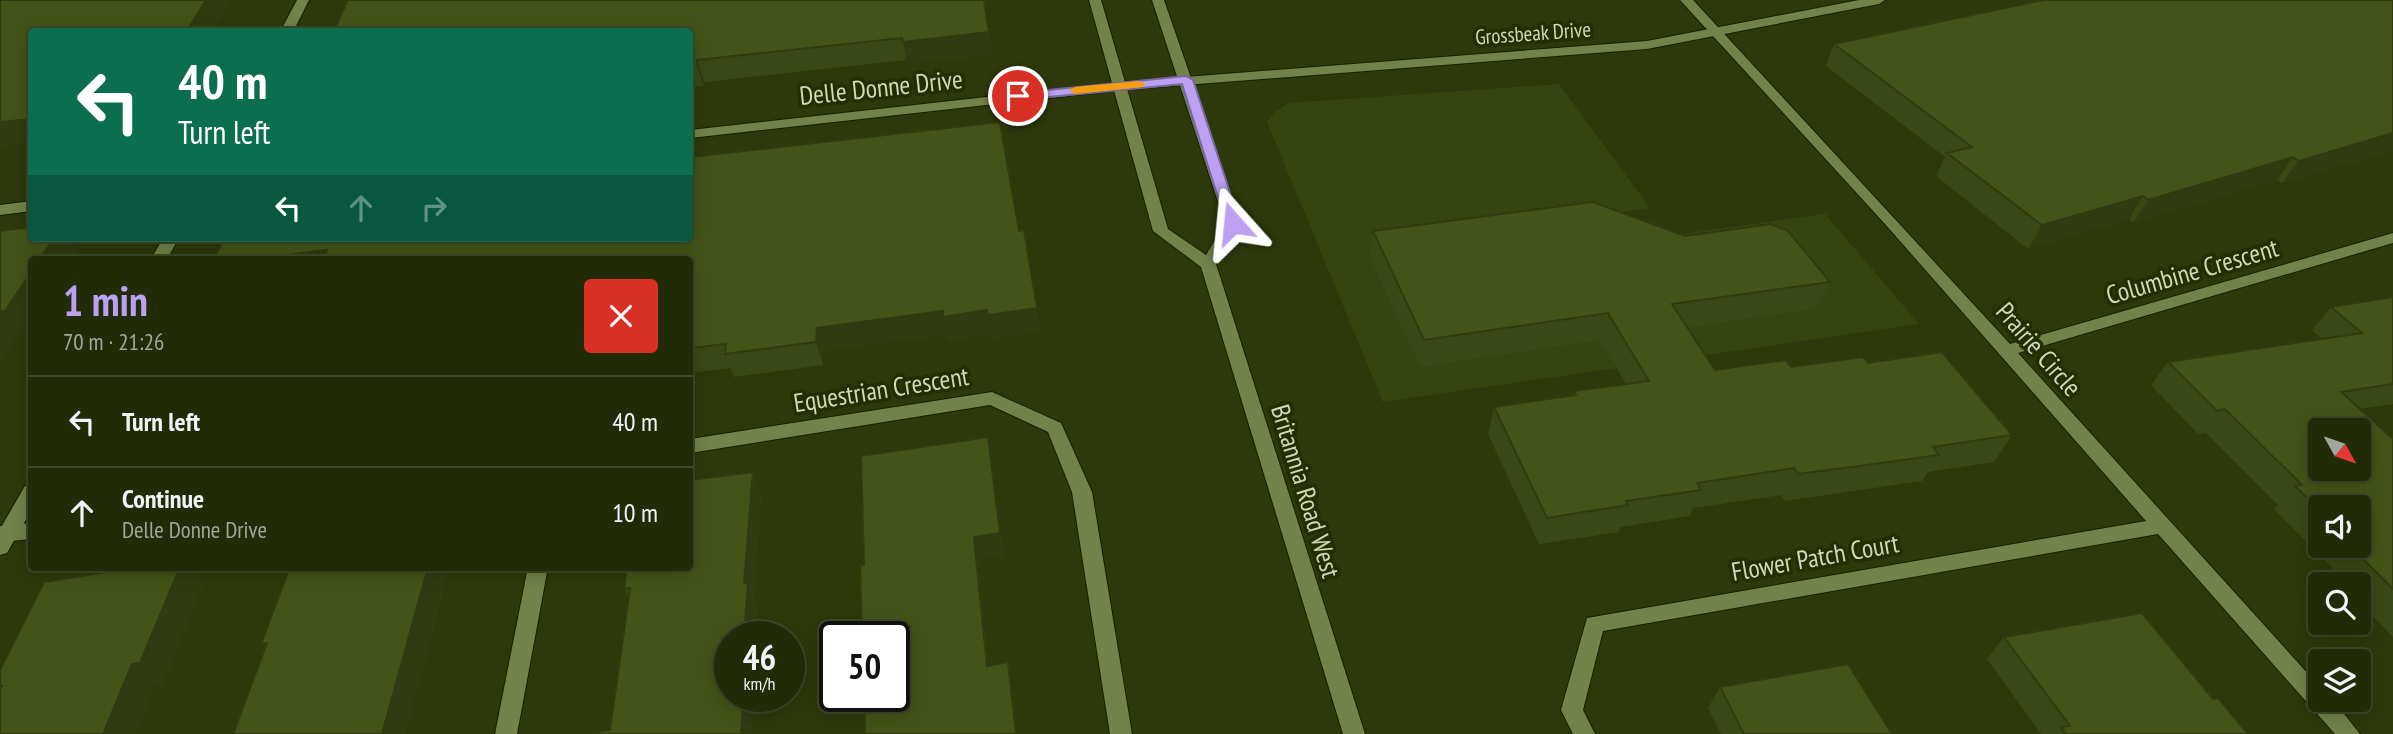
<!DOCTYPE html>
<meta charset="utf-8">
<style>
body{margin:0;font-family:"PT Sans Narrow",sans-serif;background:#2e3716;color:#f1f3f6;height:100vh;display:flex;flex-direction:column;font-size:26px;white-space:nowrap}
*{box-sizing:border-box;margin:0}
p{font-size:23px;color:#a2a79c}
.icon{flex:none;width:38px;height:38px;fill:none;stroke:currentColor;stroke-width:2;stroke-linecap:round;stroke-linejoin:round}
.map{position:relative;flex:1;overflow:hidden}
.side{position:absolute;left:28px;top:256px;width:665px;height:315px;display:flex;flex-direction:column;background:#222b08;border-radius:7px;box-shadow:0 4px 18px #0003,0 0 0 2px #3f4729}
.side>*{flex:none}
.banner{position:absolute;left:28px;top:28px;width:665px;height:214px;border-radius:7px;box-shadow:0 4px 18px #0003,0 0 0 2px #3f4729;background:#0b6e4f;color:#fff;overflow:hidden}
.needle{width:46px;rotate:130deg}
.fabs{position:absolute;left:2308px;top:418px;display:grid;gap:14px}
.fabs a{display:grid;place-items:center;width:63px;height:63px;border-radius:7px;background:#222b08;box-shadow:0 4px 18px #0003,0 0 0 2px #3f4729;font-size:35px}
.speed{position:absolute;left:714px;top:621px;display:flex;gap:14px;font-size:35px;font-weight:700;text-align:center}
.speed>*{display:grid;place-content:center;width:91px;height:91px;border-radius:50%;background:#222b08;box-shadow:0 4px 18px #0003,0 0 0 2px #3f4729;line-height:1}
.speed small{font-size:18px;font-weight:400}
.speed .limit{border:4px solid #111;border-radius:10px;background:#fff;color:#111}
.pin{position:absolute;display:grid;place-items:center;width:60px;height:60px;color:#fff;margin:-30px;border:4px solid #fff;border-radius:50%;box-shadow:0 2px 7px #0007}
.me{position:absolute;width:77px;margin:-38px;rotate:342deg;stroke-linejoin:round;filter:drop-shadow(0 0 5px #0008)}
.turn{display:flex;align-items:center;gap:24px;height:147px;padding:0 35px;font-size:32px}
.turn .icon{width:91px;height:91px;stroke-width:2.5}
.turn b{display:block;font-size:49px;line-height:60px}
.lanes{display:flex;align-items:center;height:66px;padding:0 35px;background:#0003;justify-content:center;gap:35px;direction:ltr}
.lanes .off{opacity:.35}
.round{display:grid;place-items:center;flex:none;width:74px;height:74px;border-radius:7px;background:#2e3716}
.overview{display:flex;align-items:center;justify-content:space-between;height:119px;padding:0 35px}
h1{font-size:42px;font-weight:800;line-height:52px;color:#bca0f2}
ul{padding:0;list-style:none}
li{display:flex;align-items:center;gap:21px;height:91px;padding:0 35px;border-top:2px solid #3f4729}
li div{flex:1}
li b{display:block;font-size:26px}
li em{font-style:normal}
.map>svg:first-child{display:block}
</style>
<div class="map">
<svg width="2393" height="734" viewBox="0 0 2393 734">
<rect width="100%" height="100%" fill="#2d390b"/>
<!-- built -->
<path fill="#364410" d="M1559,84L1650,208L1616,213L1674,235L1825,214L1919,324L1383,402L1267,122L1274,113L1289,103Z"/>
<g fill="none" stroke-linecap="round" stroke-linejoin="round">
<!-- minor casing -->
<g stroke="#171f02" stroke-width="2">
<path id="minor" d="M1680,0H1693L2010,344L2393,233V243L2018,353L2320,687V700H2333L2360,734H2335L2158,534L1603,631L1583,710L1595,734H1573L1561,710L1587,618L2146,521L1885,224Z
M992,392L1061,423L1092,492L1132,734H1110L1072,492L1048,432L990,405L690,453V439Z
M32,523V539L0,542V526Z
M528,567H548L517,734H495Z"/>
</g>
<!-- tertiary casing -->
<g stroke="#171f02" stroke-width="2">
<path id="tertiary" d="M297,0H309L293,32H280Z
M1859,0H1885L1879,4L1647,49L1121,90L690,138V130L1121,82L1647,41Z
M32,201V211L0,215V205Z
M163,238H179L167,259H151Z
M32,484V509L7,553L0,555V529L25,486Z"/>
</g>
<!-- secondary casing -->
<g stroke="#171f02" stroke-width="2">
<path id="secondary" d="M1089,0H1101L1168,229L1206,255L1225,223L1152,0H1164L1241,223L1216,264L1365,734H1343L1201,267L1153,231Z"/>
</g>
<!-- minor -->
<use href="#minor" fill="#718348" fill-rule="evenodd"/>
<!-- tertiary -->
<use href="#tertiary" fill="#718348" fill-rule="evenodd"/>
<!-- secondary -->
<use href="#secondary" fill="#718348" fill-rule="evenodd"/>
</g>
<!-- wall -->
<path fill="#3a4815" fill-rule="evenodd" d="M2393,0V151L2282,183L2277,180L2133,223L2129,219L2028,249L1936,176L1945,157L1826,66L1834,44Z
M690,32H989L992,54L907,64L906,60L704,82L703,86L690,87Z
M1019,231L1040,332L992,338L991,334L948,340L947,334L823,351V365L734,377L730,368L690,373V259Z
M1373,231L1685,236L1830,282L1817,308L1687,328L1715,370L1868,363L2012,435L1994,462L1928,472L1922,481L1785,501L1781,495L1693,508L1690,516L1620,527L1619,532L1539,544L1488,434L1494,407L1573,396L1574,391L1626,384L1600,340L1420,367L1370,258Z
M2393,297V404L2360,409L2393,439V637L2359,602V584H2342L2336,578L2339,575L2274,509L2278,505L2206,433L2198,434L2151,385L2168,362L2322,339L2312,330L2331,307ZM2320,508L2359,546H2320Z
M761,495L754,597L757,605L750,723L753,730H610L629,598L624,589Z
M2004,637L2213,699L2248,734H2041L1987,659Z
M1720,687L1892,734H1721L1708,708Z"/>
<!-- shaded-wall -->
<path fill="#303b11" d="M206,0H230V1L213,32H186Z
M989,32L992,54L907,64L903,42Z
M697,60L704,82L703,86L697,64Z
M32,119V143L0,147V122Z
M2393,133V151L2282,183L2299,161Z
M2293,157L2277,180L2133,223L2148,200Z
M2143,196L2129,219L2028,249L2042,225Z
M54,238H75L81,247L73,259H40Z
M327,250L332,259H255Z
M32,271V324L25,334L20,335L0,365V311Z
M1037,308L1040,332L992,338L991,334L948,340L947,334L823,351V365L816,342L817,328L943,311L987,310Z
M988,437L992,460L1004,556L979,560L991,688L987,666L974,537Z
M753,472L761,495L754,597L757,605L755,637H744V583Z
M180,567H189L204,583L163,685L155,686L136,734H103L132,664Z
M428,567H450L406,734H382Z
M1008,662L1012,684L1018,734H1016Z
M740,696H752L750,723L753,730V734H741L740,708Z"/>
<!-- building -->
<path fill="#445418" stroke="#303b11" stroke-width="2" fill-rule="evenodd" d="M0,0H206L186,32H32V119L0,122Z
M348,0H984L989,32L903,42L902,38L697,60V64H690V32H333Z
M2044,0H2393V133L2299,161L2293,157L2148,200L2143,196L2042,225L1947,153L1972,147L1834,44Z
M1000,122L1019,231L1024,230L1037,308L988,315L987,310L943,317V311L817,328L816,342L725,354L726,344L690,348V259H323L327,250L255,259H214L224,238H690V157Z
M1593,202L1685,236L1771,224L1788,231L1830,282L1672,304L1715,370L1786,360L1791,367L1863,357L1868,363L1942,352L2012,435L1933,447L1939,455L1874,464L1798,474L1794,468L1697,483L1701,490L1626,501L1628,505L1547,518L1494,407L1576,395L1574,391L1649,381L1608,313L1424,340L1373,231Z
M32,227V238H54L40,259H32V271L5,311H0V231Z
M2393,297V384L2341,392L2393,439V589L2360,556L2365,555L2356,546H2359V508H2320V511L2295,486L2302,485L2225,409L2217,411L2168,362L2362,333L2331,307ZM2320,430H2359V469H2320Z
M988,437L1000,533L974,537L987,666L1008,662L1016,734H865L864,696H894V637H862L860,565H864L861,456Z
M753,472L744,583L748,582L744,637H730V696H740V708H743L741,734H591V733L610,730L630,588L624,589L627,567H690V480Z
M138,567H180L140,663L132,664L103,734H0V689L2,686H0V670L44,582Z
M290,567H428L382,734H233L267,643L261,644Z
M2142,613L2213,699L2218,698L2248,734H2065L2061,727L2070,726L2004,637Z
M1848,664L1892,734H1744L1720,687Z"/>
<!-- route -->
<path fill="#bca0f2" stroke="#7a689d" stroke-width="2" d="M1186,76L1193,80L1240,223L1238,227L1233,228L1226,223L1182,84L1018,100L1011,96L1018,93Z"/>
<!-- slow -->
<path fill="#f59e0b" d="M1139,81L1145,84L1143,87L1075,94L1069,90L1075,87Z"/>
<g text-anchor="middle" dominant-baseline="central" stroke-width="7" stroke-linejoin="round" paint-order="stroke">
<!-- far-street labels -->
<g font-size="21" fill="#cfd9bb" stroke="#232e01">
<text transform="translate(1533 33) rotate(-4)">Grossbeak Drive</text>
</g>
<!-- street labels -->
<g font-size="26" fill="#cfd9bb" stroke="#232e01">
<text transform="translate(881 87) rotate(-6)">Delle Donne Drive</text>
<text transform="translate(2192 271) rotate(-16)">Columbine Crescent</text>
<text transform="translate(2039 349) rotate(49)">Prairie Circle</text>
<text transform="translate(881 389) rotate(-9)">Equestrian Crescent</text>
<text transform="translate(1306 491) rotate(73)">Britannia Road West</text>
<text transform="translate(1815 557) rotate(-10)">Flower Patch Court</text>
</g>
</g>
</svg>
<div class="fabs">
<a><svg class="needle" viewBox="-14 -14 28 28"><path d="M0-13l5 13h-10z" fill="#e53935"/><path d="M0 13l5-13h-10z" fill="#a2a79c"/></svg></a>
<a><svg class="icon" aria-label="sound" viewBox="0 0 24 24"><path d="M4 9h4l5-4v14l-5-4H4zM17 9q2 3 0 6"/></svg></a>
<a><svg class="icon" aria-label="search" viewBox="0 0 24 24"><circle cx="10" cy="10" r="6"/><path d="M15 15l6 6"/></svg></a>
<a><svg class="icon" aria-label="layers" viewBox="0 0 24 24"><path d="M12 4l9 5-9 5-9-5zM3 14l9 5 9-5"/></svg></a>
</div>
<div class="speed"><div>46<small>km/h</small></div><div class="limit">50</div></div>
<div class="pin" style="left:1018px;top:96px;background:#d93025"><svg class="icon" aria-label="arrive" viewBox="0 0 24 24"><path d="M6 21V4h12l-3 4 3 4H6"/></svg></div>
<svg class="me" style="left:1233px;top:223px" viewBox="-20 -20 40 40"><path d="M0-17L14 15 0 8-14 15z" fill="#bca0f2" stroke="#fff" stroke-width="4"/></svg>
<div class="banner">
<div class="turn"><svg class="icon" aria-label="left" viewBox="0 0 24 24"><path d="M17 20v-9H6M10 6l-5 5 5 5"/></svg><div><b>40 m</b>Turn left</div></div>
<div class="lanes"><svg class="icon" aria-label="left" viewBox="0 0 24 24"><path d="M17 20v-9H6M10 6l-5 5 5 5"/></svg><svg class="icon off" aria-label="ahead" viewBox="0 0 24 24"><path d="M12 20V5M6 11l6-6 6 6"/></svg><svg class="icon off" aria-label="right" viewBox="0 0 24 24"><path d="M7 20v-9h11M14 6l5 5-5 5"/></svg></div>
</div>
<section class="side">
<div class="overview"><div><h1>1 min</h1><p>70 m · 21:26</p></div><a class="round" style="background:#d93025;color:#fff"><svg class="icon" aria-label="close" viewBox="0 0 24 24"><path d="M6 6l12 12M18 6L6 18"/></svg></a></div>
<ul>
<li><svg class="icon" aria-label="left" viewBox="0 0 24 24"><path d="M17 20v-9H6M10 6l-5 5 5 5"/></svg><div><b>Turn left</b></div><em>40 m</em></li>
<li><svg class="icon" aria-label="ahead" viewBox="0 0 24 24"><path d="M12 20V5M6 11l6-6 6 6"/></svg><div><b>Continue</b><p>Delle Donne Drive</p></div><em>10 m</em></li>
</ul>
</section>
</div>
